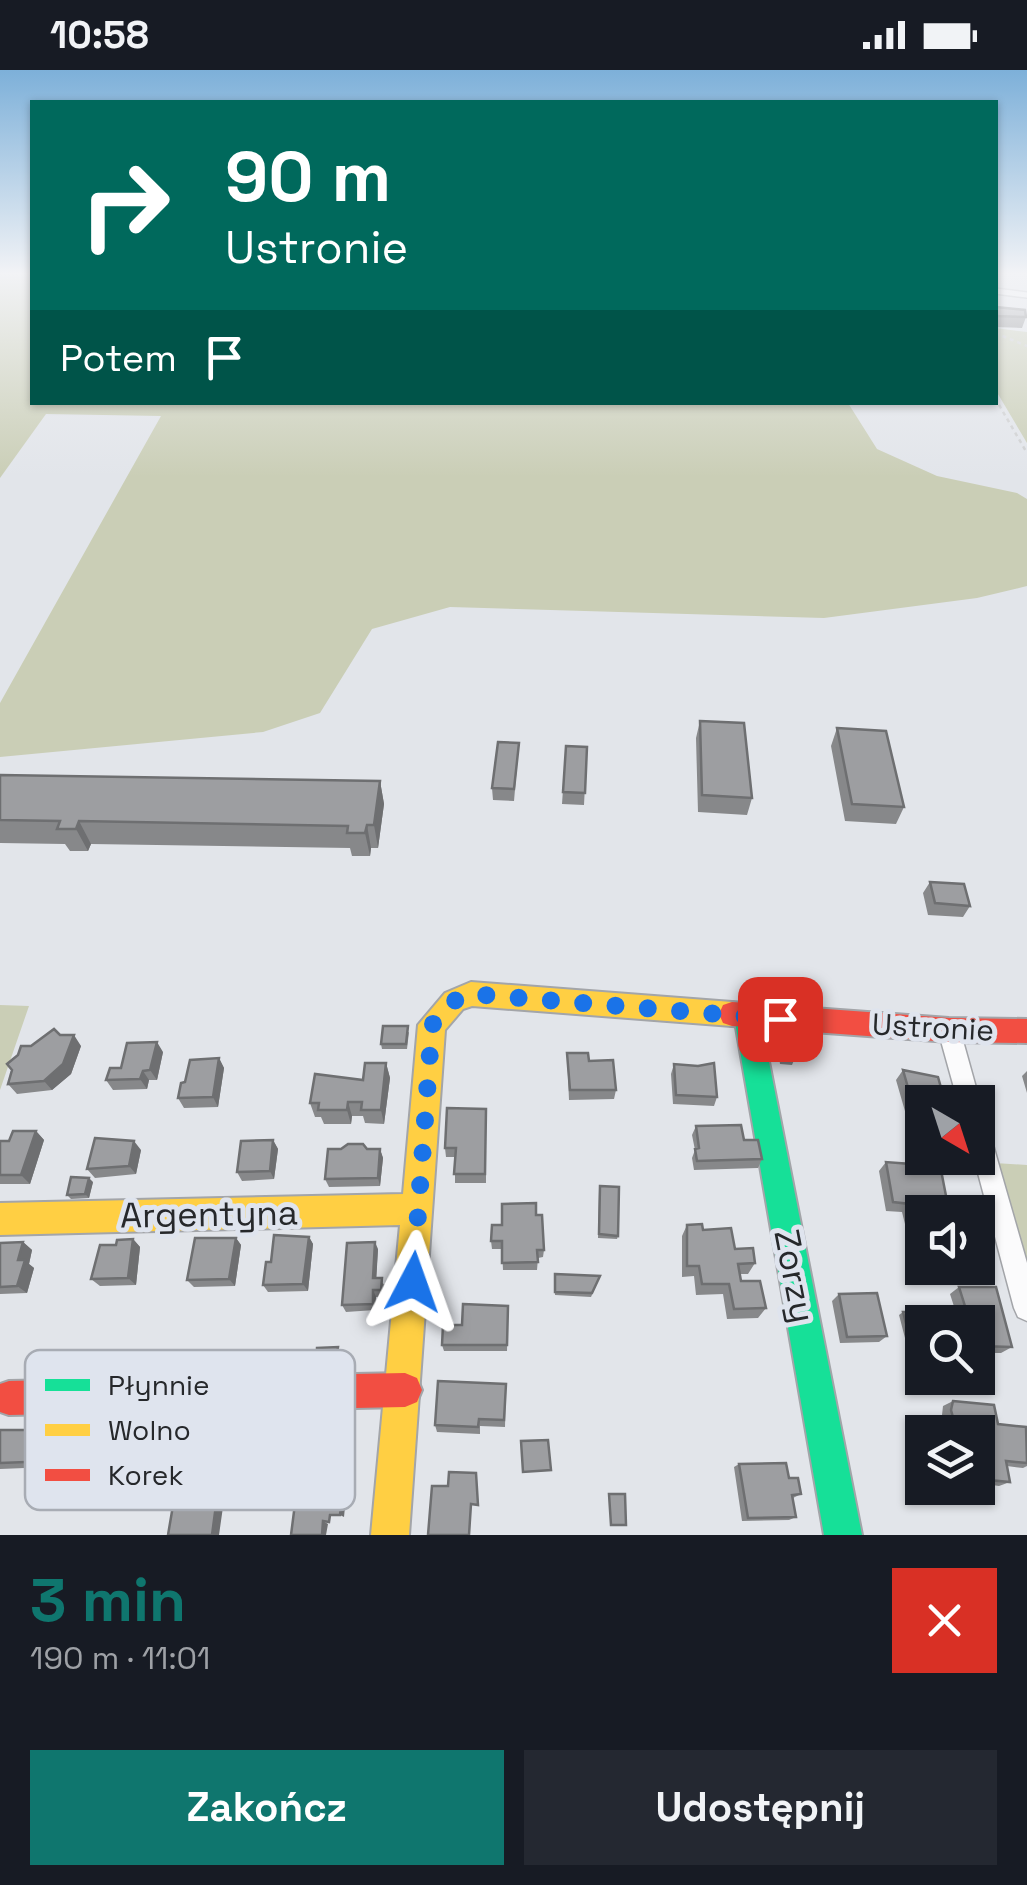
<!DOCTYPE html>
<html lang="pl">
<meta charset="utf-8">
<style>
body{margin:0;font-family:"Space Grotesk",sans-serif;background:#242831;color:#f1f3f6;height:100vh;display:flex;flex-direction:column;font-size:38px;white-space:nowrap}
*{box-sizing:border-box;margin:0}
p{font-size:32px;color:#9ea1a6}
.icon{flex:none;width:55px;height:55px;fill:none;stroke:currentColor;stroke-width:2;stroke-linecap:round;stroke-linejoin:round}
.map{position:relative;height:1465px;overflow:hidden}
.panel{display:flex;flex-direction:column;background:#171b24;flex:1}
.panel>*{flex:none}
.top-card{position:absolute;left:30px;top:30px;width:968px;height:305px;border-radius:0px;box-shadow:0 2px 8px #0004;background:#00695c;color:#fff;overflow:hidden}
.needle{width:65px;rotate:141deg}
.controls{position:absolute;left:905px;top:1015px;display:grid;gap:20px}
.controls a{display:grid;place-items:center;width:90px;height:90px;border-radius:0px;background:#171b24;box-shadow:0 2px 8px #0004;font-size:50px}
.pin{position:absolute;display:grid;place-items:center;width:85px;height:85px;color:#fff;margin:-42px;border-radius:20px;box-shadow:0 5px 15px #0006}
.me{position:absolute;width:110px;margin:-55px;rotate:4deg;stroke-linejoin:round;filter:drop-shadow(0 0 8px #0008)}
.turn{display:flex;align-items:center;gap:35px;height:210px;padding:0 30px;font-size:45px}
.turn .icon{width:130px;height:130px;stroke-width:2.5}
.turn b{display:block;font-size:70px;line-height:85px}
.then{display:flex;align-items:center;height:95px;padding:0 30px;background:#0003;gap:20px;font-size:38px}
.round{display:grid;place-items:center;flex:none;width:105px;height:105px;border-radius:0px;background:#242831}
.summary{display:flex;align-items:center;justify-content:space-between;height:170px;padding:0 30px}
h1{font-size:60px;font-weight:700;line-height:75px;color:#0f766e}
.button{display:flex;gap:20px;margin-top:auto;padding:20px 30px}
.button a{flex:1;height:115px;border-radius:0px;background:#0f766e;color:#fff;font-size:40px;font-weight:700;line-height:115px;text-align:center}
.button a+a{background:#242831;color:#f1f3f6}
.status{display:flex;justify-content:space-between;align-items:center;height:70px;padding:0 50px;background:#171b24;direction:ltr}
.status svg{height:28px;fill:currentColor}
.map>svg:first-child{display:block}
</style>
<div class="status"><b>10:58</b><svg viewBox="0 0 49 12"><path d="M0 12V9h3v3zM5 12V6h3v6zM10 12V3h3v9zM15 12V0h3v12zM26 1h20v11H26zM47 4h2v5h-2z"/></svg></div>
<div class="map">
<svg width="1027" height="1465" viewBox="0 0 1027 1465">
<rect width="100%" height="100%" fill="#e2e5ea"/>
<!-- green -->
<path fill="#caceb6" d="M0,202H32V332L848,333L877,379L937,406L1017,423L1027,429V516L977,528L824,548L450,537L372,559L320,643L263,662L0,687V633L161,346L46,344L0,408Z
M995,258L1027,262V373L995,319Z
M0,935L29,936L0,1020Z
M995,1093L1027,1095V1209Z"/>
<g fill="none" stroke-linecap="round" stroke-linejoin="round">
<!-- lane casing -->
<g stroke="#a3a5a9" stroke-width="8">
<path id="lane" d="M995,221L1027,225"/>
</g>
<!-- street casing -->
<g stroke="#a3a5a9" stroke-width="3">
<path id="street" d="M949,950L956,953L960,960L980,1032L978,1038V1032H958L938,960L942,953Z
M978,1050L986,1053L989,1061L1027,1193V1251L1018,1247L1014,1238L974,1088H978Z"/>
</g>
<!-- fast casing -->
<g stroke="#a3a5a9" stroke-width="4">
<path id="fast" d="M747,934L757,937L760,946L862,1465H824L734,946L737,937Z"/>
</g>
<!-- slow casing -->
<g stroke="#a3a5a9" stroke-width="4">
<path id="slow" d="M471,912L732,932L741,935L745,944L741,953L732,956L472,936L463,939L445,960L409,1465H371L400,1155L0,1165V1133L403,1124L418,955L445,923Z"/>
</g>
<!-- jam casing -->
<g stroke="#a3a5a9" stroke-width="4">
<path id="jam" d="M732,932L949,948L1027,949V973L949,972L732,956L723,953L719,944L723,935Z
M405,1303L417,1308L422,1320L417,1332L405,1337L9,1345L0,1342V1314L9,1311Z"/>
</g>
<!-- path -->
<path stroke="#cecfd0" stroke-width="2.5" stroke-dasharray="4 4" stroke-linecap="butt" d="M995,263L1027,276
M995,328L1027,383"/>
<!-- lane -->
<use href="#lane" stroke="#fbfbfc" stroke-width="5"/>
<!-- street -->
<use href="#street" fill="#fbfbfc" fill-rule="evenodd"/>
<!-- fast -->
<use href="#fast" fill="#16e098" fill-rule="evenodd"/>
<!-- slow -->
<use href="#slow" fill="#ffcf43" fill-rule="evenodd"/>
<!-- jam -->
<use href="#jam" fill="#f24e42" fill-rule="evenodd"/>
</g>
<!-- wall -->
<path fill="#87888a" d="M996,237L1026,247L1022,258L995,257Z
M700,651L752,728L747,745L698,742L696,668Z
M837,658L904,737L896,754L845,751L831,676Z
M519,673L514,731L493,730L492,718Z
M566,676L587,677L584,735L562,734Z
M0,705L380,711L384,734L378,778H371L370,786H352L350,778L91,774L88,781H70L65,774L0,773Z
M930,812L970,836L963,847L928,845L923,823Z
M409,962L407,979H382L381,974Z
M60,965L81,976L71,1004L52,1020L17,1024L8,1014L31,976Z
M780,974L794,990L792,995L780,994L778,979Z
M163,982L157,1010H149L147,1019L113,1020L106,1010L121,998Z
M567,983L589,991L616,1020L614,1029L569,1030Z
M219,988L224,998L218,1037L184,1038L178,1028L185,1012Z
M386,993L390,1008L384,1054L365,1053L363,1046H352L351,1054H324L321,1047H315L310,1033L363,1010Z
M674,994L717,1027L714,1036L673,1034L671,1004Z
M903,1000L922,1032V1056L909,1055L896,1010Z
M1027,1001V1023L1022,1006Z
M486,1039V1113H455V1087H446L445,1078Z
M696,1056L744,1070L762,1089L758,1098L694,1100L692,1088L695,1080L692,1065Z
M36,1061L44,1070L30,1114H0V1071H9Z
M915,1061H922V1078H914L911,1065Z
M273,1070L278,1079L274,1109L242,1111L237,1102Z
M367,1079H380L383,1088L380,1116L329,1117L325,1109Z
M141,1080L136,1104L95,1108L87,1099Z
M910,1089L948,1136L944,1140L922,1142V1156L905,1154L902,1142L886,1141L879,1101L886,1092L907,1093Z
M93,1112L89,1128L71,1129L67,1125Z
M599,1120L618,1166L617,1169L598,1168Z
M536,1145L544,1180L543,1187L538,1188L537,1200H503L502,1179H492L491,1171L502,1155Z
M687,1155L703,1160L755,1193L748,1204H740L741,1211L766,1238L758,1248L727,1249L723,1224L696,1225L694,1206L682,1207V1166Z
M309,1167L313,1174L308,1221L268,1222L263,1215L271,1192Z
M236,1168L241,1175L235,1216L194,1217L187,1210Z
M133,1169L140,1177L136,1215L100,1216L91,1209L116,1175Z
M23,1172L32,1180L29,1194L34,1198L27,1223L0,1224V1173Z
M378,1179L376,1208L385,1215L384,1227H376L375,1240L346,1242L342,1235Z
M555,1204L599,1209L591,1227L555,1225Z
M959,1217L1012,1277L1001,1283H978V1252H959L950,1224Z
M839,1224L887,1266L879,1272L840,1273L832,1231Z
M508,1236L507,1281H444L442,1275L462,1255Z
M903,1242L921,1264L916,1268H905L899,1245Z
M339,1280L338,1294L330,1295L329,1304H318L316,1302Z
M301,1291L299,1304L279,1305L277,1302Z
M506,1314L505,1357L480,1356V1364L437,1362L435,1355Z
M953,1331L998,1354L1027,1363V1396L1023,1398L1007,1396L1010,1412L999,1416L978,1413V1362H946L942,1345L943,1336Z
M0,1360H35L50,1366L105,1362L118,1369L114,1388L121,1391L115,1421L60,1423L45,1419L50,1397L0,1399Z
M739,1394L789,1408L801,1424L793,1428L796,1447L789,1450L742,1451L734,1397Z"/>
<!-- shaded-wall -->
<path fill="#6e6f71" d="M380,711L384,734L378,778L374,755Z
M79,751L91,774L88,781L76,759Z
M367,755L371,778L370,786L365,763Z
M74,965L81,976L71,1004L52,1020L44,1011Z
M157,972L163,982L157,1010L150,1000Z
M219,988L224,998L218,1037L213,1027Z
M386,993L390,1008L384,1054L381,1040Z
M143,1001L149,1010L147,1019L140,1009Z
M348,1032L352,1046L351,1054L347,1040Z
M36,1061L44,1070L30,1114L21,1105Z
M273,1070L278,1079L274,1109L270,1101Z
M134,1071L141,1080L136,1104L129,1096Z
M380,1079L383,1088L380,1116L378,1108Z
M89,1108L93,1112L89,1128L85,1124Z
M309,1167L313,1174L308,1221L303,1214Z
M236,1168L241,1175L235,1216L229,1209Z
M133,1169L140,1177L136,1215L128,1208Z
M23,1172L32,1180L29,1194L34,1198L27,1223L17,1216L18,1190Z
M375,1172L378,1179L376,1215L373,1208Z
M373,1220L376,1227L375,1240L373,1234Z
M339,1340L343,1345L336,1427L332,1424Z
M35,1360L50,1366L33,1367Z
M148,1361L152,1363L146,1395L142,1393Z
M105,1362L118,1369L114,1388L121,1391L115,1421L101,1416L100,1386Z
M220,1405L227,1409L219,1465H212Z
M342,1424L346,1427L344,1447L340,1445Z
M323,1451L328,1454L326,1465H322Z"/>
<!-- building -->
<path fill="#9d9ea1" stroke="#6e6f71" stroke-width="2.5" d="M996,237L1025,240L1026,247L997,246Z
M700,651L744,653L752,728L702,725Z
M837,658L886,661L904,737L852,734Z
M498,672L519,673L514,719L492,718Z
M566,676L587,677L585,723L563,722Z
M0,705L380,711L374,755H367L365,763H347L348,756L79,751L76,759H57L60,751L0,750Z
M930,812L964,814L970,836L935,833Z
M383,956H408L406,974H381Z
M54,959L60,965H74L63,994L44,1011L8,1014L12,1000L7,994L18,985L21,976H31Z
M157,972L150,1000L143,1001L140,1009L106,1010L110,998H121L127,973Z
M780,974H792L794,990L783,989Z
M567,983H588L589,991L613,990L616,1020H570Z
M219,988L213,1027L178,1028L181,1013L185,1012L190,990Z
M365,993H386L381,1040H361L362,1032H348L347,1040H318L319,1033H310L315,1004L363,1010Z
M714,993L717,1027L676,1025L674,994L698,996Z
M903,1000L938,1007L945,1032H922V1046H916Z
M447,1038L486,1039L485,1104H454L456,1078H445Z
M741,1055L744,1070H758L762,1089L697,1091L695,1079L699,1078L696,1056Z
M13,1061H36L21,1105H0V1071H9Z
M915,1061H922V1073H918Z
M95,1068L134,1071L129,1096L87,1099Z
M273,1070L270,1101L237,1102L241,1071Z
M348,1074H363L367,1079H380L378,1108L325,1109L328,1079H341Z
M910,1089L940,1095L948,1136H943L945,1142H922V1147L913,1146L910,1134L893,1132L886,1092L912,1094Z
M71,1107L89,1108L85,1124L67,1125Z
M600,1116L619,1117L618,1166L599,1164Z
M536,1133V1145H542L544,1180H537L538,1192L502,1193V1171H491L492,1155H502V1134Z
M702,1154L703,1160L731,1158L735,1179L753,1178L755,1193L738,1194L741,1211H760L766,1238L734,1239L729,1214H702L699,1196H687V1155Z
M274,1165L309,1167L303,1214L263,1215L266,1192H271Z
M195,1168H236L229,1209L187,1210Z
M133,1169L128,1208L91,1209L100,1175H116L117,1170Z
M23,1172L18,1190H25L17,1216L0,1217V1173Z
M375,1172L373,1208H382L381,1220H373V1234L342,1235L347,1173Z
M555,1204L600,1206L592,1223L555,1222Z
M959,1217H996L1012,1277L978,1276V1252H970Z
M877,1223L887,1266L847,1267L839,1224Z
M463,1234L508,1236L507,1275H442L443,1255H462Z
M903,1242H915L921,1264L909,1265Z
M338,1277L336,1291L328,1292L327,1301L316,1302L317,1278Z
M438,1311L506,1314L504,1350L479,1349L478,1357L435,1355Z
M953,1331L994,1335L998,1354L1026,1357L1027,1393L1006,1391L1010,1412L978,1409V1362H957L951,1340Z
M307,1340H339L332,1424H342L340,1445H330L329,1452L323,1451L322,1465H291Z
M0,1360H35L33,1367L105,1362L100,1386H108L101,1416L45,1419L51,1391L0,1393Z
M548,1370L551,1400L523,1402L521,1371Z
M786,1393L789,1408H798L801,1424L792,1425L796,1447L748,1448L739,1394Z
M449,1402L476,1403L478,1435L471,1434L469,1465H428L432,1416H448Z
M220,1405L212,1465H168L178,1406Z
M609,1424H625L626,1455H611Z"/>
<!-- sky -->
<linearGradient id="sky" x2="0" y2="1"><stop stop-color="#7db0d9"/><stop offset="0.5" stop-color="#f2f3f6"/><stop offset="1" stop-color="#f2f3f6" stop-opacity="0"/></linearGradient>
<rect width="1027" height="407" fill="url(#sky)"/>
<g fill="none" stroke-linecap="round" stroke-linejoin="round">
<!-- route -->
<path stroke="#1a73e8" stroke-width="18" stroke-dasharray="0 32.4" d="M413,1212L432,955L454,931L471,924L780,949"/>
</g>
<g text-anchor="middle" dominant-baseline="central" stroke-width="10" stroke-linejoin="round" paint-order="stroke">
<!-- street labels -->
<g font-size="30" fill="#26282b" stroke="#dfe4ee">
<text transform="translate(933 957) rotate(3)">Ustronie</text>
</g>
<!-- near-street labels -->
<g font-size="35" fill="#26282b" stroke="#dfe4ee">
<text transform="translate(209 1144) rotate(-1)">Argentyna</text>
<text transform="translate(795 1206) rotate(79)">Zorzy</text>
</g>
</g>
<!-- legend -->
<rect x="25" y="1280" width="330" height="160" rx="15" fill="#dfe4ee" stroke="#a8acb4" stroke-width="2.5"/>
<rect x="45" y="1309" width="45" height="12" fill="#16e098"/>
<rect x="45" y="1354" width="45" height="12" fill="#ffcf43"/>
<rect x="45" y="1399" width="45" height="12" fill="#f24e42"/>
<g font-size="28" fill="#26282b">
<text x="108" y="1325">Płynnie</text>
<text x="108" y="1370">Wolno</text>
<text x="108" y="1415">Korek</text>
</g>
</svg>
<div class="controls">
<a><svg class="needle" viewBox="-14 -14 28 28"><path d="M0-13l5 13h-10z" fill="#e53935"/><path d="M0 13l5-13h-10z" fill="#9ea1a6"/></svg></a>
<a><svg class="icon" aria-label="sound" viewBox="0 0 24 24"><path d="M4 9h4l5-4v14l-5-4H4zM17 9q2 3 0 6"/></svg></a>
<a><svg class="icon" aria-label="search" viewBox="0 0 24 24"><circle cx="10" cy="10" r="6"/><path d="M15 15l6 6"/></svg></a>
<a><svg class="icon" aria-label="layers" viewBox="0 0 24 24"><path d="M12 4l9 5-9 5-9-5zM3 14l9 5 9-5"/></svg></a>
</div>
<div class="pin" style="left:780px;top:949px;background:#d93025"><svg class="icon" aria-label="arrive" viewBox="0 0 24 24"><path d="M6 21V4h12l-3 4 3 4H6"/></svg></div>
<svg class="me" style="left:413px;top:1212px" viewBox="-20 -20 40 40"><path d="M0-17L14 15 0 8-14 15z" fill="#1a73e8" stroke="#fff" stroke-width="4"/></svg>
<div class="top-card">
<div class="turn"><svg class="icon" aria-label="right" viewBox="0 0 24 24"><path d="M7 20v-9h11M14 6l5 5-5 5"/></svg><div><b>90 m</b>Ustronie</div></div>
<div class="then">Potem<svg class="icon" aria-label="arrive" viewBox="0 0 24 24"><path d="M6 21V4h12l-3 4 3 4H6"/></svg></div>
</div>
</div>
<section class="panel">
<div class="summary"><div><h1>3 min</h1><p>190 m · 11:01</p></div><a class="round" style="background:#d93025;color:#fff"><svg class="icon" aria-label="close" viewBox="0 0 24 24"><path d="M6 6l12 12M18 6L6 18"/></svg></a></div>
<div class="button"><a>Zakończ</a><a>Udostępnij</a></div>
</section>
